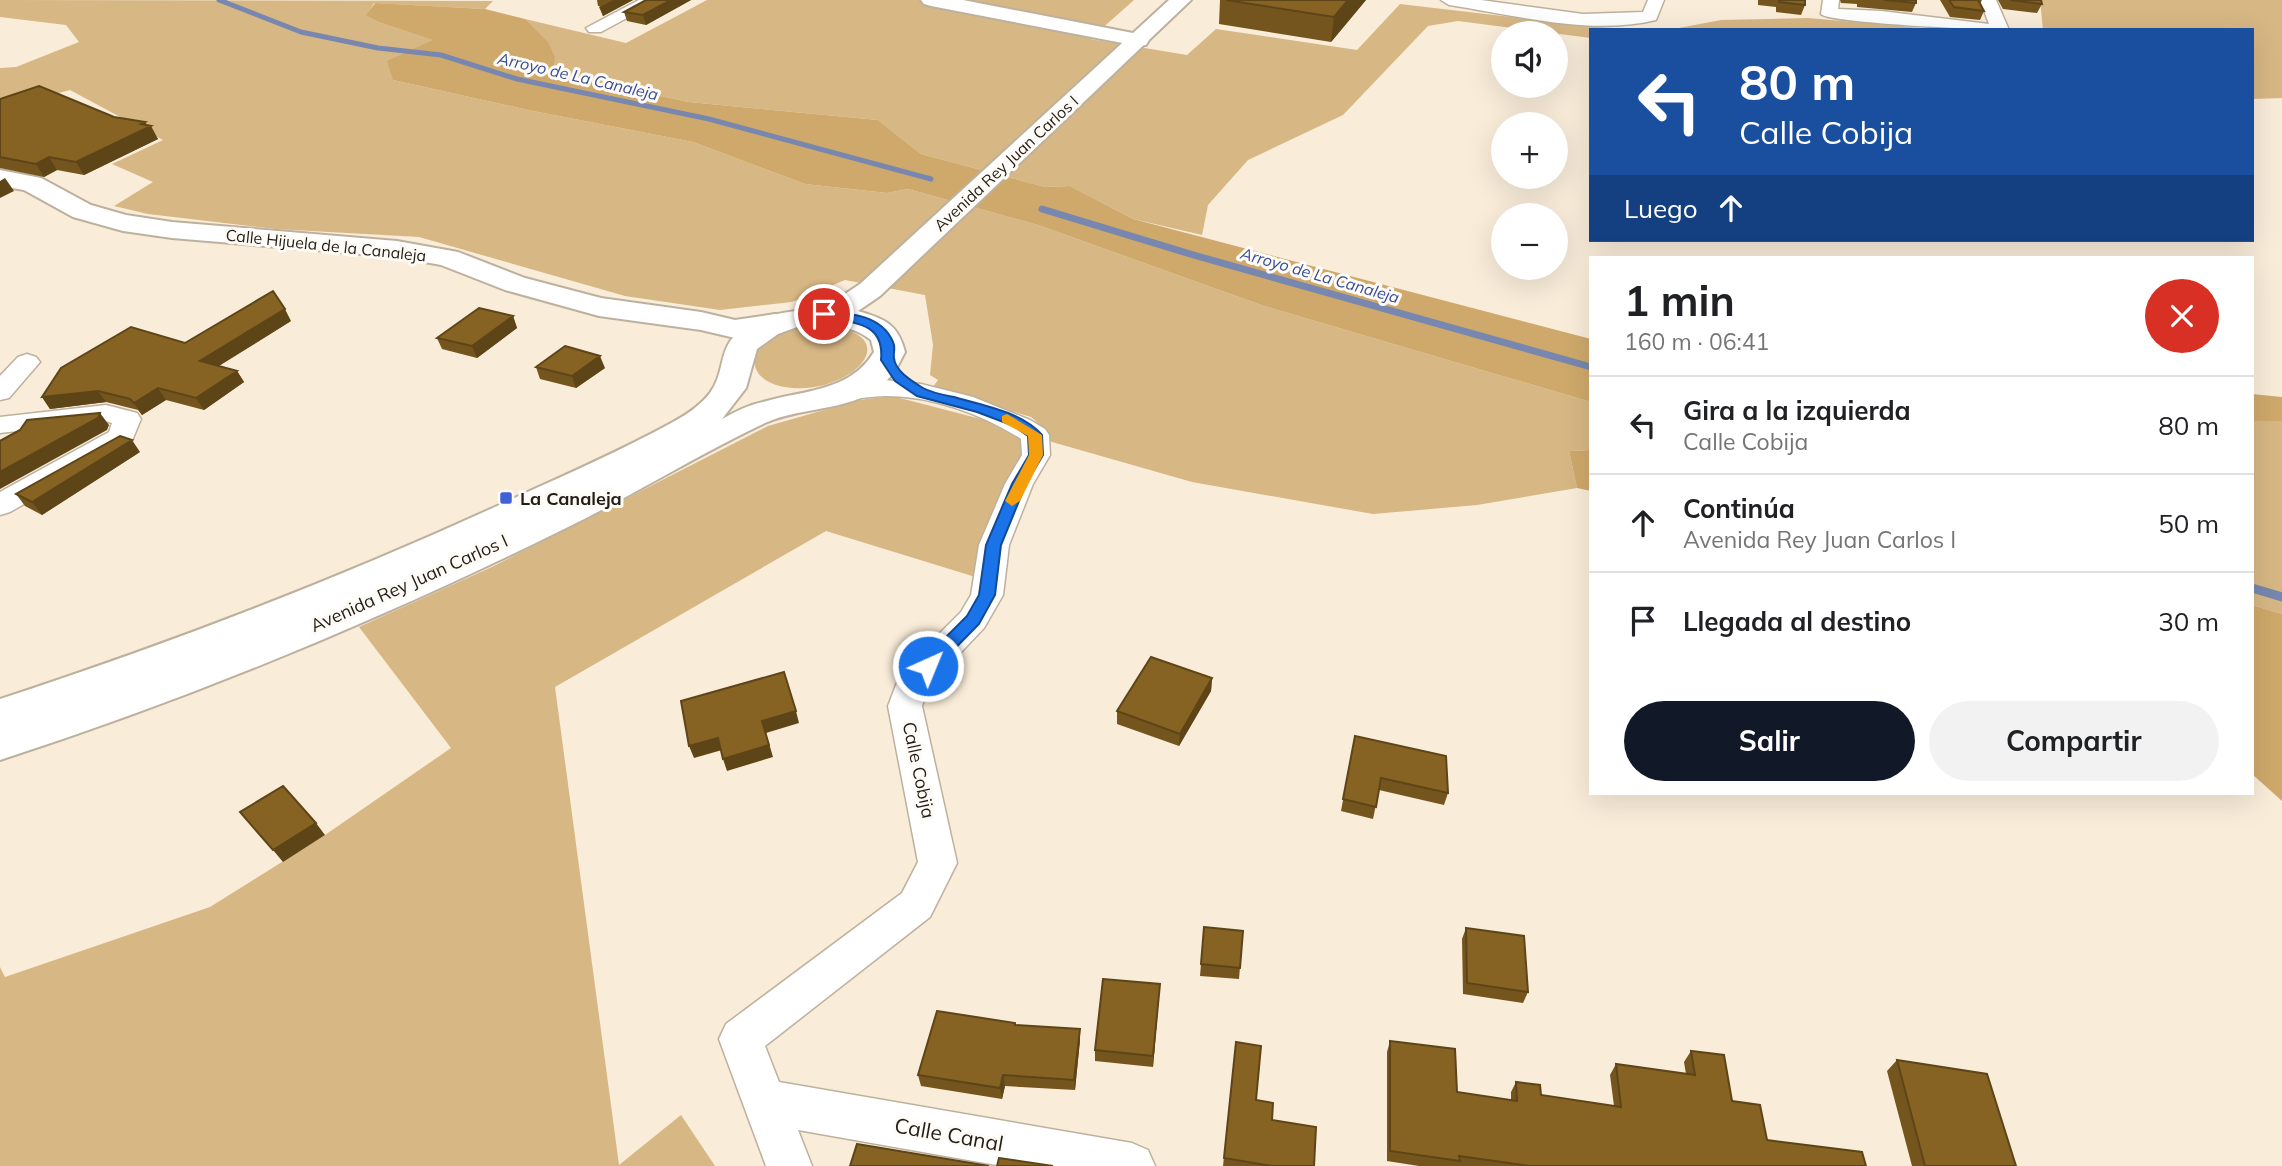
<!DOCTYPE html>
<html lang="es">
<meta charset="utf-8">
<style>
body{margin:0;font-family:Mulish,sans-serif;background:#f2f2f2;color:#202124;height:100vh;display:flex;flex-direction:column;font-size:26px;white-space:nowrap}
*{box-sizing:border-box;margin:0}
p{font-size:23px;color:#757577}
.icon{flex:none;width:38px;height:38px;fill:none;stroke:currentColor;stroke-width:2;stroke-linecap:round;stroke-linejoin:round}
.map{position:relative;flex:1;overflow:hidden}
.details{position:absolute;left:1589px;top:256px;width:665px;height:539px;display:flex;flex-direction:column;background:#fff;border-radius:0px;box-shadow:0 7px 28px #0002}
.details>*{flex:none}
.top-card{position:absolute;left:1589px;top:28px;width:665px;height:214px;border-radius:0px;box-shadow:0 7px 28px #0002;background:#1a4fa0;color:#fff;overflow:hidden}
.controls{position:absolute;left:1491px;top:21px;display:grid;gap:14px}
.controls a{display:grid;place-items:center;width:77px;height:77px;border-radius:50%;background:#fff;box-shadow:0 7px 28px #0002;font-size:35px}
.pin{position:absolute;display:grid;place-items:center;width:60px;height:60px;color:#fff;margin:-30px;border:4px solid #fff;border-radius:50%;box-shadow:0 2px 7px #0007}
.me{position:absolute;width:77px;margin:-38px;rotate:44deg;stroke-linejoin:round;filter:drop-shadow(0 0 5px #0008)}
.turn{display:flex;align-items:center;gap:24px;height:147px;padding:0 35px;font-size:32px}
.turn .icon{width:91px;height:91px;stroke-width:2.5}
.turn b{display:block;font-size:49px;line-height:60px}
.then{display:flex;align-items:center;height:66px;padding:0 35px;background:#0003;gap:14px;font-size:26px}
.round{display:grid;place-items:center;flex:none;width:74px;height:74px;border-radius:37px;background:#f2f2f2}
.head{display:flex;align-items:center;justify-content:space-between;height:119px;padding:0 35px}
h1{font-size:42px;font-weight:700;line-height:52px}
.action{display:flex;gap:14px;margin-top:auto;padding:14px 35px}
.action a{flex:1;height:80px;border-radius:42px;background:#111827;color:#fff;font-size:28px;font-weight:700;line-height:80px;text-align:center}
.action a+a{background:#f2f2f2;color:#202124}
ul{padding:0;list-style:none}
li{display:flex;align-items:center;gap:21px;height:98px;padding:0 35px;border-top:2px solid #e0e0e0}
li div{flex:1}
li b{display:block;font-size:26px}
li em{font-style:normal}
.map>svg:first-child{display:block}
</style>
<div class="map">
<svg width="2282" height="1166" viewBox="0 0 2282 1166">
<rect width="100%" height="100%" fill="#f9ecd9"/>
<!-- green -->
<path fill="#d7b784" d="M0,0L493,1L485,9L374,3L367,15L378,22L434,40L393,80L533,111L693,142L805,184L887,193L908,189L1038,225L1264,306L1591,402V450L1569,451L1577,488L1477,505L1373,514L1192,482L1045,440L1046,430L1031,417L933,387L938,380L930,375L933,345L925,295L845,280L792,302L720,310L625,296L419,237L276,229L148,214L114,206L153,182L112,164L163,140L70,90L0,109V68L16,67L79,42L66,25L0,17Z
M707,0H1134L1090,39L1187,55L1216,29L1357,50L1400,4L1596,27L1646,30H1591V38L1458,21L1428,26L1343,115L1248,160L1208,205L1202,235L1133,219L1070,186L1045,187L921,154L878,120L689,102L552,73L525,19L626,43Z
M2040,0H2282V98L2252,99V30H2043Z
M1808,18L1943,30H1668L1721,20Z
M820,325C915,333 848,398 785,387C753,382 742,356 773,337C788,329 804,327 820,325Z
M892,396L1008,426L1018,432L1027,451L982,579L826,531L555,687L619,1165L681,1115L715,1166H0V967L5,977L210,907L325,835L451,748L359,627L494,566L768,426L859,400Z
M2252,421H2282V614L2252,605Z"/>
<!-- forest -->
<path fill="#cfa96b" d="M375,3L485,9L525,19L548,42L555,57L552,73L689,102L878,120L921,154L1045,187L1070,186L1133,219L1591,339V402L1264,306L1038,225L908,189L887,193L805,184L693,142L533,111L393,80L387,61L433,40L378,22L366,15Z
M2252,394L2282,397V421H2252Z
M1591,450V491L1577,488L1569,451Z
M2252,605L2282,614V801L2252,774Z"/>
<g fill="none" stroke-linecap="round" stroke-linejoin="round">
<!-- stream-far2 -->
<path stroke="#7787af" stroke-width="5" d="M219,0L301,32L378,48L441,55L517,79L709,119L931,179"/>
<!-- stream-far1 -->
<path stroke="#7787af" stroke-width="7" d="M1042,209L1197,256L1591,367"/>
<!-- stream -->
<path stroke="#7787af" stroke-width="9" d="M2252,588L2282,597"/>
<!-- minor casing -->
<g stroke="#bdb19e" stroke-width="3">
<path id="minor" d="M639,0H660L601,32H589L586,28Z
M1441,0H1481L1583,14L1643,12L1648,0H1664L1656,20C1590,36 1515,15 1449,5Z
M1823,0H1839L1838,9L1881,11L1989,24L1980,0H1996L2009,30C1986,30 1828,23 1821,14Z
M27,354L36,357L40,362L9,398L0,400V376L18,357Z
M885,380L921,384L973,397L1030,420L1045,429L1049,435L1050,455L1033,484L1009,545L1003,595L984,628L928,687L922,706L957,863L930,917L765,1046L779,1082L1132,1143L1148,1150L1155,1166H1002L798,1130L812,1166H766L719,1039L726,1024L902,893L918,862L888,706L901,672L961,612L971,595L979,545L1005,484L1022,455L1021,439C982,414 932,396 886,396C869,396 853,401 837,397L833,391L837,385Z
M106,405L137,413L141,419L131,443L10,512L0,515V492L109,432L112,423L105,421L0,433V417Z"/>
</g>
<!-- tertiary casing -->
<g stroke="#bdb19e" stroke-width="4">
<path id="tertiary" d="M921,0H963L1138,34L1146,35L1149,40L1146,45L1138,46L931,6L924,4Z
M0,170L41,178L91,205L126,215L172,222L397,241L458,252L525,278L601,298L701,312L735,320L775,314L786,317L790,323L786,329L735,338L701,330L599,316L505,290L441,265L397,257L172,238L123,231L73,217L24,190L0,186Z"/>
</g>
<!-- primary casing -->
<g stroke="#bdb19e" stroke-width="4">
<path id="primary" d="M1169,0H1191L880,296L858,311C885,319 898,324 905,352C900,361 896,372 888,379C857,413 804,405 765,423C697,455 632,496 564,529C382,619 192,698 0,760V699C177,641 351,574 521,495C572,472 624,449 673,422C686,415 701,405 710,393C730,365 712,342 757,321C775,312 794,312 813,308C831,304 845,294 860,284ZM822,325C841,326 856,328 871,340L874,352C850,392 803,390 763,402C748,405 735,412 722,419L746,388L757,349L778,334L797,327Z"/>
</g>
<!-- minor -->
<use href="#minor" fill="#fff" fill-rule="evenodd"/>
<!-- tertiary -->
<use href="#tertiary" fill="#fff" fill-rule="evenodd"/>
<!-- primary -->
<use href="#primary" fill="#fff" fill-rule="evenodd"/>
</g>
<!-- wall -->
<path fill="#74551e" d="M597,0H633L603,16L599,7L600,6H598Z
M646,0H691L646,25L627,21L624,12Z
M1220,0H1366L1331,42L1219,24Z
M1758,0H1805V5L1801,15L1776,12V7L1758,5Z
M1840,0H1916V3L1912,12L1857,7V4L1841,3Z
M1940,0H1982L1980,4L1984,11L1980,20L1950,17Z
M1998,0H2041L2042,4L2037,13L2003,9Z
M0,99L145,122L158,139L84,175L57,170L44,177L0,168Z
M513,316L517,328L477,358L442,349L437,338Z
M291,321L219,366L237,371L244,382L204,410L166,400L142,415L138,410L106,402L50,409L42,397L185,343Z
M536,367L605,368L576,388L540,379Z
M140,452L42,515L25,506L16,494Z
M1212,678L1211,691L1179,746L1117,724V711Z
M1355,736L1448,793L1444,805L1379,790L1373,819L1341,811Z
M1204,927L1243,931L1239,979L1200,976Z
M1466,928L1528,992L1523,1003L1463,994L1462,939Z
M1160,984L1153,1067L1095,1061V1050Z
M1080,1029V1040L1075,1090L1005,1086L1002,1099L921,1086L918,1075Z
M1390,1041L1457,1092L1511,1100V1092L1516,1082L1541,1095L1614,1106L1610,1075L1616,1064L1686,1074L1684,1062L1691,1051L1767,1140L1866,1166H1419L1387,1161V1052Z
M1236,1042L1256,1100L1272,1120L1314,1166H1223Z
M1897,1060L2016,1166H1912L1887,1071Z"/>
<!-- shaded-wall -->
<path fill="#5e4518" d="M613,0H633L603,16L600,7Z
M671,0H691L646,25L643,15Z
M1348,0H1366L1331,42L1334,17Z
M145,122L148,128L151,126L158,139L84,175L76,162Z
M49,157L57,170L44,177L36,164Z
M5,178L14,191L0,198V181Z
M285,309L291,321L207,373L200,361Z
M513,316L517,328L477,358L472,346Z
M600,356L605,368L576,388L572,376Z
M237,371L244,382L204,410L196,398Z
M158,388L166,400L142,415L134,403Z
M98,391L106,402L50,409L42,397Z
M100,413L109,425L107,430L0,489V472Z
M132,440L140,452L42,515L32,502Z
M1212,678L1211,691L1179,746L1180,734Z
M796,711L799,723L766,733L773,757L727,771L723,759L762,721Z
M718,738L722,750L694,758L689,746Z
M316,823L325,835L283,862L273,850Z
M1160,984L1159,995L1153,1067V1056Z
M1080,1029V1040L1075,1090L1074,1080Z
M1003,1075L1005,1086L1002,1099L1000,1088Z"/>
<!-- building -->
<path fill="#876323" stroke="#5e4518" stroke-width="2" d="M646,0H671L643,15L624,12Z
M1226,0H1348L1334,17Z
M1779,0H1805V5L1779,2Z
M1884,0H1916V3Z
M1949,0H1978L1984,11L1954,7Z
M2010,0H2041L2042,4Z
M39,86L114,117L145,122L141,124L151,126L76,162L49,157L36,164L0,157V99Z
M273,291L285,309L200,361L237,371L196,398L158,388L134,403L130,399L98,391L42,397L61,368L131,327L185,343Z
M479,308L513,316L472,346L437,338Z
M565,346L600,356L572,376L536,367Z
M100,413L98,418L0,472V441L20,430L27,420Z
M120,436L132,440L32,502L16,494Z
M1151,657L1212,678L1180,734L1117,711Z
M784,672L796,711L762,721L769,745L723,759L718,738L689,746L681,701Z
M1355,736L1446,756L1448,793L1381,778L1376,807L1343,799Z
M283,786L316,823L273,850L240,812Z
M1204,927L1243,931L1240,968L1201,964Z
M1466,928L1524,936L1528,992L1467,983Z
M1103,979L1160,984L1153,1056L1095,1050Z
M937,1011L1015,1023V1025L1080,1029L1074,1080L1003,1075L1000,1088L918,1075Z
M1390,1041L1455,1049L1457,1092L1517,1101L1516,1082L1540,1085L1541,1095L1621,1107L1616,1064L1695,1075L1691,1051L1724,1055L1732,1101L1760,1105L1767,1140L1862,1152L1866,1166H1530L1459,1156L1460,1161L1390,1151Z
M1236,1042L1261,1046L1256,1100L1273,1103L1272,1120L1316,1127L1314,1166H1272L1224,1158Z
M1897,1060L1987,1074L2016,1166H1925Z
M857,1144L989,1166H850Z
M999,1158L1053,1166H997Z"/>
<!-- route -->
<path fill="#1a73e8" stroke="#114b97" stroke-width="2" d="M824,311C849,313 882,315 893,342C896,348 893,352 894,358C895,371 912,381 923,388C932,393 944,395 954,397C982,405 1022,412 1042,435L1043,455L1026,484L1001,545L995,595L979,624L934,670H922L920,666L922,661L967,616L979,595L986,545L1012,484L1029,455L1028,436L1014,426L977,412L917,396L895,381L881,360C885,319 848,323 819,317L817,314Z"/>
<!-- slow -->
<path fill="#f59e0b" d="M1007,414L1042,435L1043,455L1020,501L1012,506L1005,501L1029,455L1028,436L1002,422V416Z"/>
<!-- markers -->
<rect fill="#4062d5" stroke="#fefbf7" stroke-width="2.5" x="499" y="491" width="14" height="14" rx="3.5"/>
<g text-anchor="middle" dominant-baseline="central" stroke-width="6" stroke-linejoin="round" paint-order="stroke">
<!-- far-water labels -->
<g font-size="16" font-style="italic" fill="#354d96" stroke="#fefbf7">
<text transform="translate(578 76) rotate(13)">Arroyo de La Canaleja</text>
<text transform="translate(1320 275) rotate(16)">Arroyo de La Canaleja</text>
</g>
<!-- far-street labels -->
<g font-size="16" fill="#221d16" stroke="#fefbf7">
<text transform="translate(1006 163) rotate(-43)">Avenida Rey Juan Carlos I</text>
<text transform="translate(326 245) rotate(6)">Calle Hijuela de la Canaleja</text>
</g>
<!-- poi labels -->
<g font-size="18" font-weight="bold" fill="#221d16" stroke="#fefbf7" text-anchor="start">
<text x="520" y="498">La Canaleja</text>
</g>
<!-- street labels -->
<g font-size="18" fill="#221d16" stroke="#fefbf7">
<text transform="translate(409 583) rotate(-24)">Avenida Rey Juan Carlos I</text>
<text transform="translate(919 770) rotate(78)">Calle Cobija</text>
</g>
<!-- near-street labels -->
<g font-size="21" fill="#221d16" stroke="#fefbf7">
<text transform="translate(949 1134) rotate(10)">Calle Canal</text>
</g>
</g>
</svg>
<div class="controls">
<a><svg class="icon" aria-label="sound" viewBox="0 0 24 24"><path d="M4 9h4l5-4v14l-5-4H4zM17 9q2 3 0 6"/></svg></a>
<a>+</a>
<a>−</a>
</div>
<div class="pin" style="left:824px;top:314px;background:#d93025"><svg class="icon" aria-label="arrive" viewBox="0 0 24 24"><path d="M6 21V4h12l-3 4 3 4H6"/></svg></div>
<svg class="me" style="left:928px;top:666px" viewBox="-20 -20 40 40"><circle r="17" fill="#1a73e8" stroke="#fff" stroke-width="3"/><path d="M0-11L8 9 0 5-8 9z" fill="#fff"/></svg>
<div class="top-card">
<div class="turn"><svg class="icon" aria-label="left" viewBox="0 0 24 24"><path d="M17 20v-9H6M10 6l-5 5 5 5"/></svg><div><b>80 m</b>Calle Cobija</div></div>
<div class="then">Luego<svg class="icon" aria-label="ahead" viewBox="0 0 24 24"><path d="M12 20V5M6 11l6-6 6 6"/></svg></div>
</div>
<section class="details">
<div class="head"><div><h1>1 min</h1><p>160 m · 06:41</p></div><a class="round" style="background:#d93025;color:#fff"><svg class="icon" aria-label="close" viewBox="0 0 24 24"><path d="M6 6l12 12M18 6L6 18"/></svg></a></div>
<ul>
<li><svg class="icon" aria-label="left" viewBox="0 0 24 24"><path d="M17 20v-9H6M10 6l-5 5 5 5"/></svg><div><b>Gira a la izquierda</b><p>Calle Cobija</p></div><em>80 m</em></li>
<li><svg class="icon" aria-label="ahead" viewBox="0 0 24 24"><path d="M12 20V5M6 11l6-6 6 6"/></svg><div><b>Continúa</b><p>Avenida Rey Juan Carlos I</p></div><em>50 m</em></li>
<li><svg class="icon" aria-label="arrive" viewBox="0 0 24 24"><path d="M6 21V4h12l-3 4 3 4H6"/></svg><div><b>Llegada al destino</b></div><em>30 m</em></li>
</ul>
<div class="action"><a>Salir</a><a>Compartir</a></div>
</section>
</div>
